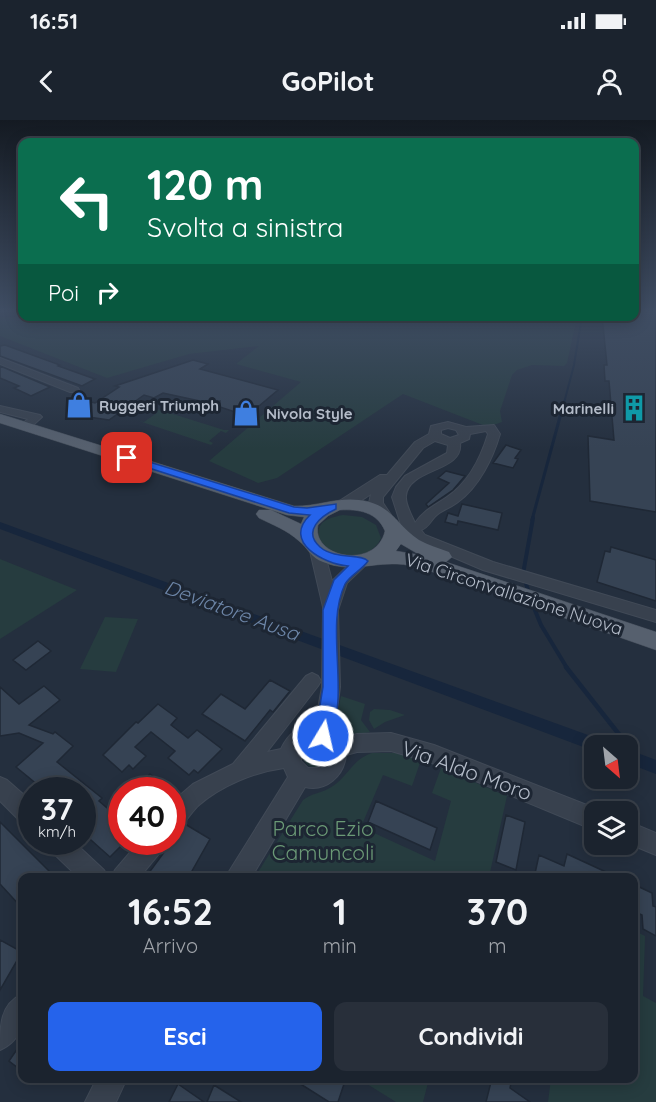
<!DOCTYPE html>
<html lang="it">
<style>
body{margin:0;font-family:Quicksand,sans-serif;background:#282f3a;color:#f1f3f6;height:100vh;display:flex;flex-direction:column;font-size:22px;white-space:nowrap}
*{box-sizing:border-box;margin:0}
p{font-size:20px;color:#a0a4aa}
.icon{flex:none;width:33px;height:33px;fill:none;stroke:currentColor;stroke-width:2;stroke-linecap:round;stroke-linejoin:round}
.map{position:relative;flex:1;overflow:hidden}
.side{position:absolute;left:18px;top:753px;width:620px;height:210px;display:flex;flex-direction:column;background:#1b232e;border-radius:12px;box-shadow:0 3px 15px #0003,0 0 0 2px #39404a}
.side>*{flex:none}
.hud{position:absolute;left:18px;top:18px;width:621px;height:183px;border-radius:12px;box-shadow:0 3px 15px #0003,0 0 0 2px #39404a;background:#0b6e4f;color:#fff;overflow:hidden}
.needle{width:39px;rotate:152deg}
.controls{position:absolute;left:584px;top:615px;display:grid;gap:12px}
.controls a{display:grid;place-items:center;width:54px;height:54px;border-radius:12px;background:#1b232e;box-shadow:0 3px 15px #0003,0 0 0 2px #39404a;font-size:30px}
.speed{position:absolute;left:18px;top:657px;display:flex;gap:12px;font-size:30px;font-weight:700;text-align:center}
.speed>*{display:grid;place-content:center;width:78px;height:78px;border-radius:50%;background:#1b232e;box-shadow:0 3px 15px #0003,0 0 0 2px #39404a;line-height:1}
.speed small{font-size:15px;font-weight:400}
.speed .limit{border:9px solid #d22;background:#fff;color:#111}
.pin{position:absolute;display:grid;place-items:center;width:51px;height:51px;color:#fff;margin:-26px;border-radius:12px;box-shadow:0 3px 9px #0006}
.me{position:absolute;width:66px;margin:-33px;rotate:9deg;stroke-linejoin:round;filter:drop-shadow(0 0 4px #0008)}
.turn{display:flex;align-items:center;gap:21px;height:126px;padding:0 30px;font-size:27px}
.turn .icon{width:78px;height:78px;stroke-width:2.5}
.turn b{display:block;font-size:42px;line-height:51px}
.then{display:flex;align-items:center;height:57px;padding:0 30px;background:#0003;gap:12px;font-size:22px}
.eta{display:flex;justify-content:space-evenly;align-items:center;height:102px;text-align:center}
.eta b{font-size:36px;font-weight:700;line-height:42px}
.action{display:flex;gap:12px;margin-top:auto;padding:12px 30px}
.action a{flex:1;height:69px;border-radius:12px;background:#2563eb;color:#fff;font-size:24px;font-weight:700;line-height:69px;text-align:center}
.action a+a{background:#282f3a;color:#f1f3f6}
.status{display:flex;justify-content:space-between;align-items:center;height:42px;padding:0 30px;background:#1b232e;direction:ltr}
.status svg{height:16px;fill:currentColor}
header{display:flex;justify-content:space-between;align-items:center;height:78px;padding:0 30px;background:#1b232e;font-size:27px;font-weight:700}
.map>svg:first-child{display:block}
</style>
<div class="status"><b>16:51</b><svg viewBox="0 0 49 12"><path d="M0 12V9h3v3zM5 12V6h3v6zM10 12V3h3v9zM15 12V0h3v12zM26 1h20v11H26zM47 4h2v5h-2z"/></svg></div>
<header><svg class="icon" aria-label="back" viewBox="0 0 24 24"><path d="M15 5l-7 7 7 7"/></svg>GoPilot<svg class="icon" aria-label="person" viewBox="0 0 24 24"><circle cx="12" cy="8" r="4"/><path d="M4 21q1-7 8-7t8 7"/></svg></header>
<div class="map">
<svg width="656" height="982" viewBox="0 0 656 982">
<rect width="100%" height="100%" fill="#242f3e"/>
<!-- green -->
<path fill="#263c3f" d="M22,196L577,197L567,243L564,246L532,245L517,250L512,255L500,291L502,302L488,307L403,274L277,358L258,363L209,341L301,262L236,244L259,226L189,234L107,258L0,216V198Z
M157,289L224,310H229L226,313L221,311L209,321L213,323L211,325L139,301L144,302L158,292L154,290Z
M343,395L362,397L376,405L381,418C375,432 358,440 343,436C335,434 327,429 320,425C315,404 322,399 343,395Z
M0,439L77,470L0,519Z
M105,497L138,499L116,552L80,549Z
M341,576L365,584L361,600L370,612L344,617L335,612L334,607Z
M374,589L390,590L405,595L385,602L374,609L369,600L370,592Z
M303 636a11 11 0 1 1 22 0a11 11 0 1 1-22 0Z
M372,633H396L421,640L412,666L383,655L361,707L435,741L451,681L432,673L441,648L507,676L489,757H255L303,680C312,673 323,673 333,666C349,655 352,640 372,633Z
M633,810L645,816L643,876L656,883V982H548L551,959L633,958Z
M359,959H429L423,982H396Z"/>
<g fill="none" stroke-linecap="round" stroke-linejoin="round">
<!-- stream-far3 -->
<path stroke="#17263c" stroke-width="2" d="M564,283L574,245L582,196"/>
<!-- stream-far2 -->
<path stroke="#17263c" stroke-width="3" d="M532,400L564,282"/>
<!-- stream-far1 -->
<path stroke="#17263c" stroke-width="4" d="M529,473L523,454L533,398
M532,483L541,505L567,548"/>
<!-- stream -->
<path stroke="#17263c" stroke-width="4.5" d="M566,547L640,641"/>
<!-- canal -->
<path fill="#17263c" fill-rule="evenodd" d="M0,402L599,619L604,621L606,626H594V631L0,409Z
M627,629L656,640V654L627,643Z"/>
</g>
<!-- building -->
<path fill="#364354" stroke="#1f2835" stroke-width="1.5" d="M634,191H656V392L590,381L588,316L614,320L609,261H605L604,245H607L602,196H634Z
M5,225L60,245L58,246L95,259L82,266L0,236V226Z
M193,240L208,244L200,249L278,270L247,296L220,287V281L209,283L163,273L154,278L144,275L109,300L75,295L70,289L83,280L95,283L119,267L115,266Z
M0,246L50,267L31,276L14,268L19,266L0,258Z
M506,325L521,330L515,338L518,339L513,348L493,343Z
M446,351L465,356L453,370L428,387L426,384L449,363L438,358Z
M462,384L502,393L498,410L458,401L457,405L445,402L448,393L458,396Z
M611,427L656,440V481L597,462L605,431L610,432Z
M38,521L51,531L26,550L13,540Z
M270,560L290,571L273,592L270,590L245,621L202,594L221,574L245,589Z
M44,566L60,580L29,605L53,614L55,612L73,626L57,642L102,678L99,681L122,701V725L110,737L82,712V670H44L16,647L43,623L19,613L0,616V567L19,584Z
M158,584L177,598L171,605L188,618L197,610L222,629L198,653L194,650L189,655L168,638L175,631L151,612L135,627L146,636L133,649L129,645L122,652L103,635L136,602L138,603Z
M150,654L170,670H134Z
M376,681L437,708L430,730L368,702Z
M506,695L525,702L516,750L496,742Z
M0,702L56,758H22V788L0,764Z
M185,704L210,719L188,758H145Z
M567,734L619,758H534L539,735L564,746Z
M633,764L652,773L653,786L656,787V816L643,809L642,795L633,791Z
M0,820L22,832L0,870Z
M22,922V951L9,941Z
M291,958H346L338,982H329Z
M492,958H512L510,968L530,982H486Z
M178,964L204,982H169Z
M214,965L241,982H207Z"/>
<g fill="none" stroke-linecap="round" stroke-linejoin="round">
<!-- minor casing -->
<g stroke="#414a57" stroke-width="2">
<path id="minor" d="M0,238L78,268L79,270L78,272H70L0,244Z
M0,286L40,295L42,297L31,307H23L21,305L28,299L0,292Z
M448,302L466,307L494,305L500,314C493,338 479,367 458,382C452,387 444,389 438,394C431,399 429,408 421,410L425,415L493,442L656,490V502L483,450L415,421L401,405L392,377L396,367L405,356L447,333L448,325L435,321L423,328L383,377V383L391,395L389,398H379L369,383L371,374C360,381 349,391 335,388L333,385L380,355H387L415,322L429,314L431,306ZM448,308L456,310L459,315L450,318L441,314V310ZM486,311L488,314C481,337 468,363 447,377C434,386 424,390 415,403C412,396 405,384 406,376C408,348 464,352 460,323L469,319L470,314Z
M317,426L324,431L332,461L357,437H367L370,441L347,463L338,490L340,567L334,612L340,619L357,614L391,613L434,625L602,691L594,692V710L432,643L391,631L357,632L346,635C344,656 326,672 305,667L251,758H225L288,657L284,648C254,652 221,666 199,685C189,694 185,706 172,711V682L193,664L233,644L306,556L312,553L318,556L321,561L318,566L267,632L281,629C288,614 298,605 315,605L322,567L323,487L310,431ZM309,623H317L325,630V641L318,648H308L301,641V630Z
M0,657L7,660L32,682V708L24,705L0,681Z
M627,701L656,713V735L627,723Z
M47,722H74L104,750L108,758H79L50,730Z
M139,722H165L162,730L139,758H111L115,750Z
M22,874C24,897 25,919 0,930C0,905 0,885 22,874Z
M97,958H127L116,982H85Z"/>
</g>
<!-- major casing -->
<g stroke="#414a57" stroke-width="1">
<path id="major" d="M0,294L294,386C316,387 337,377 359,380C392,384 395,404 419,420C428,425 439,428 449,432L452,437L446,442L656,512V530L424,449C415,447 406,444 397,444C369,443 351,453 323,442C311,438 308,428 299,421C287,410 273,405 259,398L256,394L259,390H271L301,404L304,397L287,395L0,303ZM340,390C359,389 377,392 385,411C376,450 311,438 318,405L328,396ZM401,424L420,435L396,431Z"/>
</g>
<!-- minor -->
<use href="#minor" fill="#38414e" fill-rule="evenodd"/>
<!-- major -->
<use href="#major" fill="#56606e" fill-rule="evenodd"/>
</g>
<!-- sky -->
<linearGradient id="sky" x2="0" y2="1"><stop stop-color="#141a22"/><stop offset="0.58" stop-color="#3f4d63"/><stop offset="1" stop-color="#3f4d63" stop-opacity="0"/></linearGradient>
<rect width="656" height="329" fill="url(#sky)"/>
<!-- route -->
<path fill="#2563eb" stroke="#184099" stroke-width="1.5" d="M127,335L294,387L307,388L336,384V389C321,396 302,411 320,427C335,440 361,433 368,441C362,450 350,455 345,464C324,508 351,573 329,621L323,623L317,621L315,616L323,567V490L334,460L348,446C324,444 282,422 310,395L289,393L124,340L122,338Z"/>
<!-- icons -->
<defs>
<g id="shop-bare" transform="scale(2.07)"><path d="M-5-2.5h2.3a2.7 3.5 0 0 1 5.4 0H5L5.5 6h-11ZM-1.5-2.5h3a1.5 2.3 0 0 0-3 0Z" fill="#3f7fe0" stroke="#1d2633" stroke-width="2.5" paint-order="stroke"/></g>
<g id="building-bare" transform="scale(2.07)"><path d="M-4-6H4V6H1V3H-1V6H-4ZM-2.5-4.3h1.7v1.8h-1.7ZM.8-4.3h1.7v1.8H.8ZM-2.5-1h1.7V.8h-1.7ZM.8-1h1.7V.8H.8Z" fill="#0f9aa8" stroke="#1d2633" stroke-width="2.5" paint-order="stroke"/></g>
</defs>
<g fill-rule="evenodd">
<use href="#shop-bare" x="79" y="285"/>
<use href="#building-bare" x="634" y="288"/>
<use href="#shop-bare" x="246" y="293"/>
</g>
<g text-anchor="middle" dominant-baseline="central" stroke-width="6" stroke-linejoin="round" paint-order="stroke">
<!-- far-poi labels -->
<g font-size="15" font-weight="bold" fill="#b4bcc9" stroke="#1d2633" text-anchor="start">
<text x="99" y="285">Ruggeri Triumph</text>
<text x="614" y="288" text-anchor="end">Marinelli</text>
<text x="266" y="293">Nivola Style</text>
</g>
<!-- street labels -->
<g font-size="18" fill="#b4bcc9" stroke="#1d2633">
<text transform="translate(514 474) rotate(18)">Via Circonvallazione Nuova</text>
</g>
<!-- water labels -->
<g font-size="20" font-style="italic" fill="#6d86a8" stroke="#1d2633">
<text transform="translate(232 490) rotate(20)">Deviatore Ausa</text>
</g>
<!-- near-street labels -->
<g font-size="21" fill="#b4bcc9" stroke="#1d2633">
<text transform="translate(467 650) rotate(20)">Via Aldo Moro</text>
</g>
<!-- near-park labels -->
<g font-size="21" fill="#6b9a76" stroke="#1d2633">
<text x="323" y="708">Parco Ezio<tspan x="323" dy="24">Camuncoli</tspan></text>
</g>
</g>
</svg>
<div class="controls">
<a><svg class="needle" viewBox="-14 -14 28 28"><path d="M0-13l5 13h-10z" fill="#e53935"/><path d="M0 13l5-13h-10z" fill="#a0a4aa"/></svg></a>
<a><svg class="icon" aria-label="layers" viewBox="0 0 24 24"><path d="M12 4l9 5-9 5-9-5zM3 14l9 5 9-5"/></svg></a>
</div>
<div class="speed"><div>37<small>km/h</small></div><div class="limit">40</div></div>
<div class="pin" style="left:127px;top:338px;background:#d93025"><svg class="icon" aria-label="arrive" viewBox="0 0 24 24"><path d="M6 21V4h12l-3 4 3 4H6"/></svg></div>
<svg class="me" style="left:323px;top:616px" viewBox="-20 -20 40 40"><circle r="17" fill="#2563eb" stroke="#fff" stroke-width="3"/><path d="M0-11L8 9 0 5-8 9z" fill="#fff"/></svg>
<div class="hud">
<div class="turn"><svg class="icon" aria-label="left" viewBox="0 0 24 24"><path d="M17 20v-9H6M10 6l-5 5 5 5"/></svg><div><b>120 m</b>Svolta a sinistra</div></div>
<div class="then">Poi<svg class="icon" aria-label="right" viewBox="0 0 24 24"><path d="M7 20v-9h11M14 6l5 5-5 5"/></svg></div>
</div>
<section class="side">
<div class="eta">
<div><b>16:52</b><p>Arrivo</p></div>
<div><b>1</b><p>min</p></div>
<div><b>370</b><p>m</p></div>
</div>
<div class="action"><a>Esci</a><a>Condividi</a></div>
</section>
</div>
